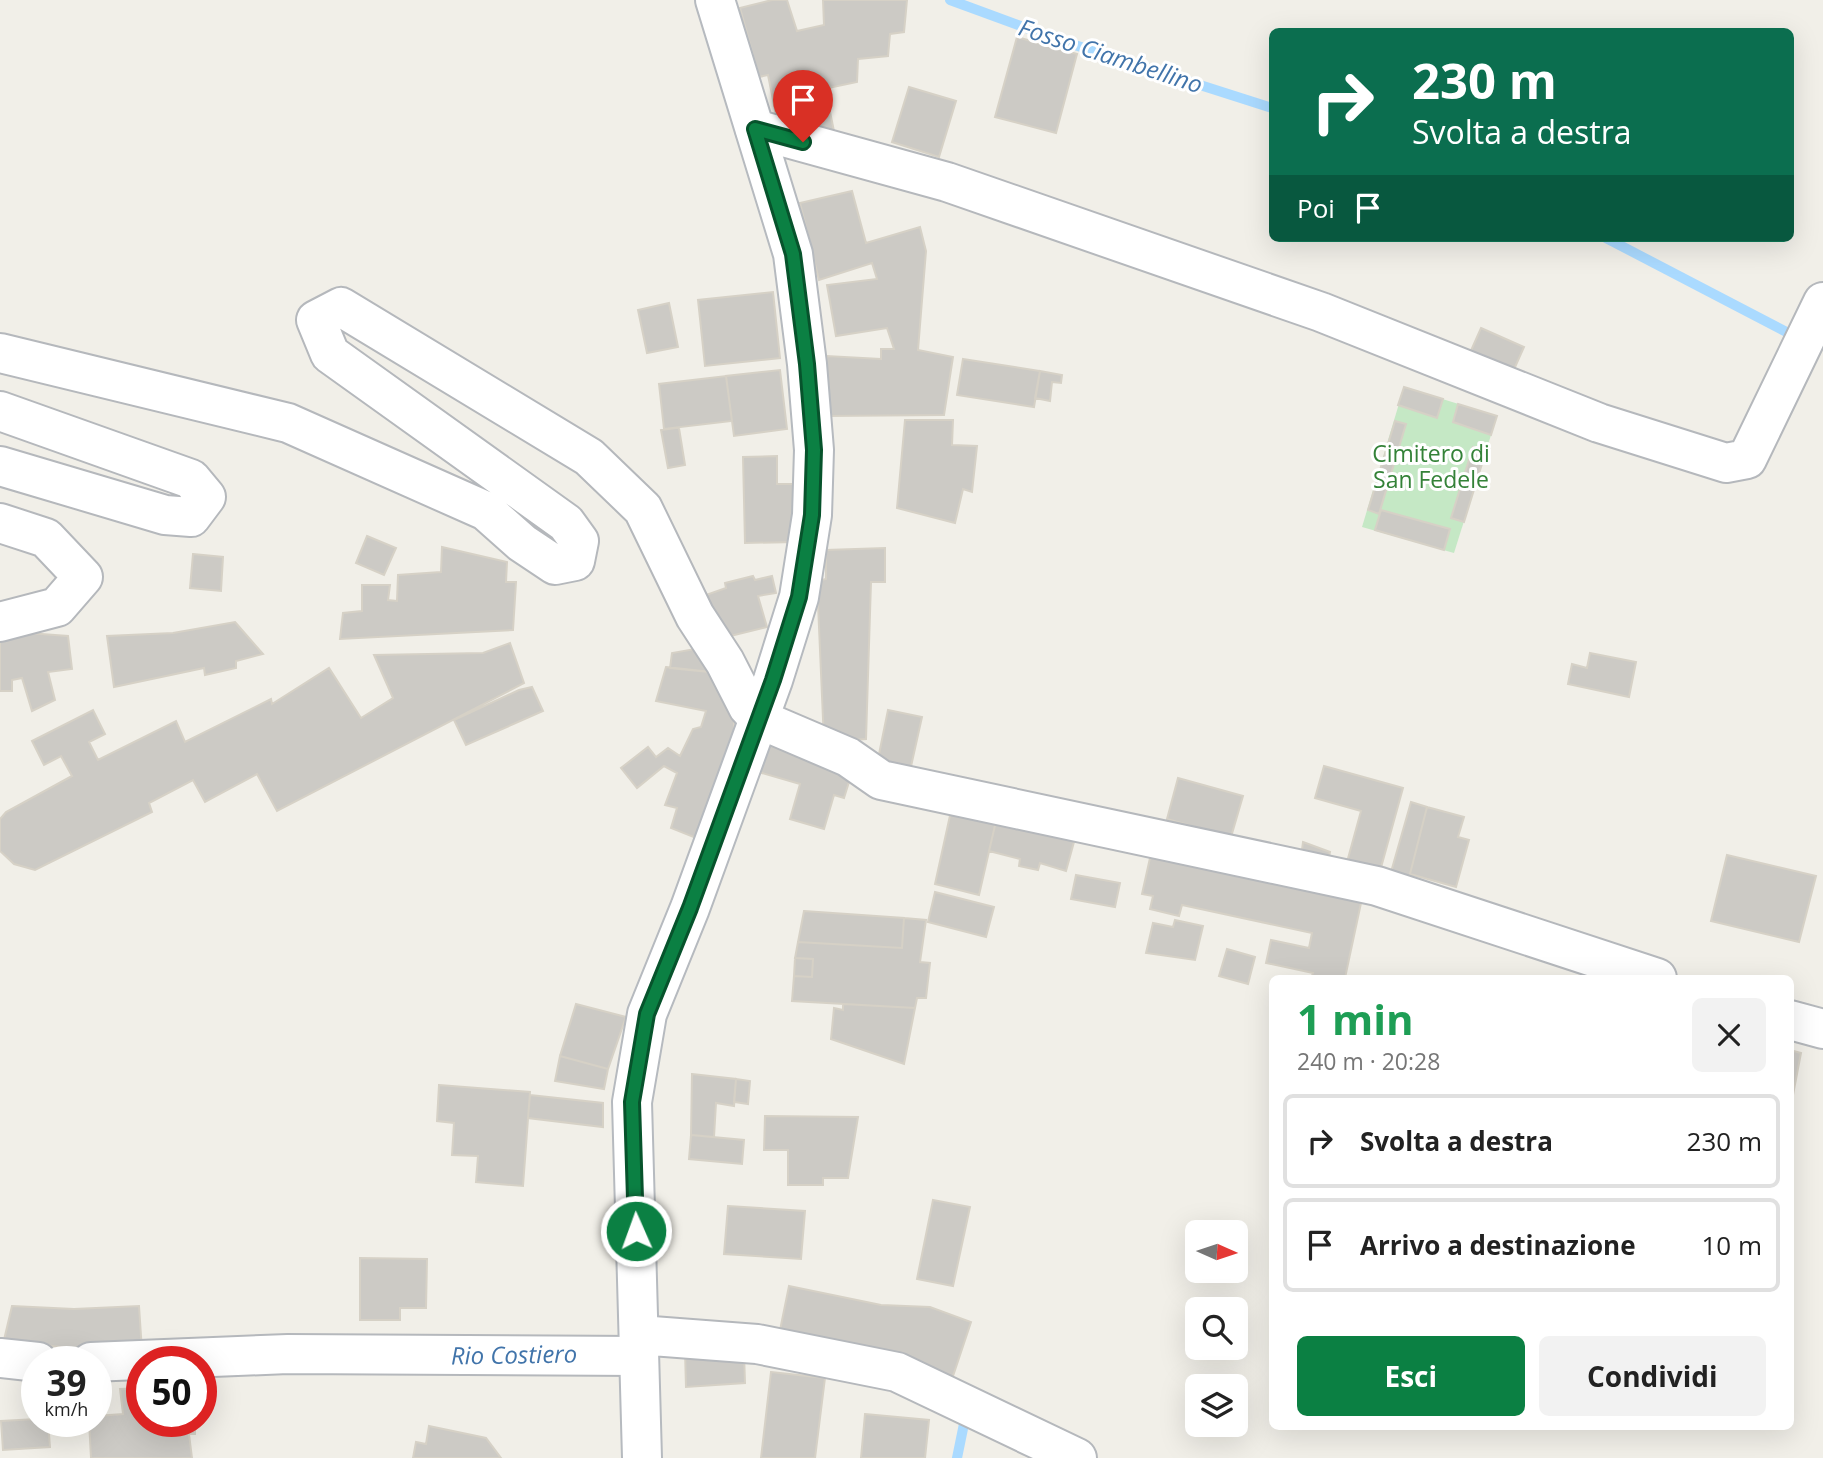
<!DOCTYPE html>
<html lang="it">
<meta charset="utf-8">
<style>
body{margin:0;font-family:"Open Sans",sans-serif;background:#f2f2f2;color:#222;height:100vh;display:flex;flex-direction:column;font-size:26px;white-space:nowrap}
*{box-sizing:border-box;margin:0}
p{font-size:23px;color:#767676}
.icon{flex:none;width:38px;height:38px;fill:none;stroke:currentColor;stroke-width:2;stroke-linecap:round;stroke-linejoin:round}
.map{position:relative;flex:1;overflow:hidden}
.details{position:absolute;left:1269px;top:975px;width:525px;height:455px;display:flex;flex-direction:column;background:#fff;border-radius:10px;box-shadow:0 7px 28px #0002}
.details>*{flex:none}
.hud{position:absolute;left:1269px;top:28px;width:525px;height:214px;border-radius:10px;box-shadow:0 7px 28px #0002;background:#0b6e4f;color:#fff;overflow:hidden}
.needle{width:46px;rotate:93deg}
.tools{position:absolute;left:1185px;top:1220px;display:grid;gap:14px}
.tools a{display:grid;place-items:center;width:63px;height:63px;border-radius:10px;background:#fff;box-shadow:0 7px 28px #0002;font-size:35px}
.speed{position:absolute;left:21px;top:1346px;display:flex;gap:14px;font-size:35px;font-weight:700;text-align:center}
.speed>*{display:grid;place-content:center;width:91px;height:91px;border-radius:50%;background:#fff;box-shadow:0 7px 28px #0002;line-height:1}
.speed small{font-size:18px;font-weight:400}
.speed .limit{border:10px solid #d22;background:#fff;color:#111}
.pin{position:absolute;display:grid;place-items:center;width:60px;height:60px;color:#fff;margin:-72px -30px;border-radius:50% 50% 50% 0;rotate:-45deg;box-shadow:0 0 7px #0007}
.pin .icon{rotate:45deg}
.me{position:absolute;width:77px;margin:-38px;rotate:358deg;stroke-linejoin:round;filter:drop-shadow(0 0 5px #0008)}
.turn{display:flex;align-items:center;gap:24px;height:147px;padding:0 28px;font-size:32px}
.turn .icon{width:91px;height:91px;stroke-width:2.5}
.turn b{display:block;font-size:49px;line-height:60px}
.then{display:flex;align-items:center;height:66px;padding:0 28px;background:#0003;gap:14px;font-size:26px}
.round{display:grid;place-items:center;flex:none;width:74px;height:74px;border-radius:10px;background:#f2f2f2}
.summary{display:flex;align-items:center;justify-content:space-between;height:119px;padding:0 28px}
h1{font-size:42px;font-weight:700;line-height:52px;color:#1e9e55}
.button{display:flex;gap:14px;margin-top:auto;padding:14px 28px}
.button a{flex:1;height:80px;border-radius:10px;background:#0b8043;color:#fff;font-size:28px;font-weight:700;line-height:80px;text-align:center}
.button a+a{background:#f2f2f2;color:#222}
ul{padding:0;list-style:none}
li{display:flex;align-items:center;gap:21px;height:94px;margin:0 14px 10px;padding:0 14px;border:4px solid #e0e0e0;border-radius:10px}
li div{flex:1}
li b{display:block;font-size:26px}
li em{font-style:normal}
.map>svg:first-child{display:block}
</style>
<div class="map">
<svg width="1823" height="1458" viewBox="0 0 1823 1458">
<rect width="100%" height="100%" fill="#f1efe8"/>
<!-- green -->
<path fill="#c5e8c5" d="M1404,387L1497,416L1454,553L1362,527Z"/>
<g fill="none" stroke-linecap="round" stroke-linejoin="round">
<!-- stream -->
<path stroke="#aadaff" stroke-width="10" d="M950,0L1056,39L1272,108
M1606,238L1798,338
M46,1356L83,1358
M957,1458L966,1414"/>
</g>
<!-- building -->
<path fill="#cccac5" stroke="#d6d1c6" stroke-width="2" d="M772,0H787L797,31L824,25L823,0H907L904,32L890,34L888,56L858,59L857,82L814,91L817,104L828,102L836,141L777,120L768,75L759,77L740,8Z
M1017,37L1077,54L1056,133L995,117Z
M909,87L956,101L939,157L892,142Z
M852,191L866,243L920,227L926,251L918,350L953,357L944,415L827,416V356L881,359V349H894L887,328L836,336L827,285L877,279L872,263L819,280L800,203Z
M773,292L780,358L705,366L698,300Z
M669,303L678,347L647,353L638,310Z
M1481,328L1524,347L1508,383L1465,364Z
M963,359L1040,371L1034,407L957,395Z
M780,370L787,429L734,436L726,376Z
M1040,371L1062,375L1061,383L1052,382L1050,401L1035,398Z
M726,376L732,421L664,429L659,384Z
M1404,387L1443,399L1437,418L1398,405Z
M1458,404L1497,416L1491,435L1453,422Z
M905,420H953L952,445L977,446L972,492L963,489L955,523L897,508Z
M1395,421L1406,424L1379,514L1368,510Z
M676,428H679L685,465L668,468L661,430Z
M1473,447L1486,451L1464,522L1451,518Z
M777,456V484H793L795,542L745,543L743,457Z
M1381,510L1450,529L1444,550L1375,530Z
M367,536L396,548L384,575L356,563Z
M442,547L507,562L506,582H516L513,630L340,639L343,613L362,611V585H390L388,600L397,601L398,575L441,572Z
M885,548V582H871L866,739L824,742L817,581L826,579V550Z
M193,554L223,557L221,591L190,588Z
M753,576L755,580L772,576L776,593L758,596L767,627L722,638L703,596L726,588L725,583Z
M235,622L263,654L236,661V668L205,675L204,668L114,687L107,636L173,633Z
M0,631L68,636L72,669L48,672L55,700L32,711L22,678L12,680V691H0Z
M510,643L524,683L277,811L257,774L205,802L193,780L149,803L152,812L35,870L14,864L0,851V819L6,812L72,776L61,756L44,765L32,741L93,710L105,734L89,742L98,760L176,721L185,742L271,699L272,704L329,668L361,718L393,698L374,655L483,653Z
M706,647L720,673L670,668L672,653Z
M1590,653L1636,662L1629,697L1568,684L1572,664L1587,668Z
M666,667L720,673L734,711V739L701,840L671,828L677,808L665,805L677,773L664,766L637,788L621,768L648,747L656,757L668,748L680,756L693,729L701,727L706,711L656,701Z
M532,687L543,711L466,745L454,720L519,690Z
M888,710L922,717L910,771L877,764Z
M764,739L854,766L844,798L834,795L824,829L790,819L800,784L755,771Z
M1324,766L1403,788L1377,882L1344,873L1361,811L1315,798Z
M1178,778L1243,796L1231,837L1167,819Z
M1411,802L1427,807L1409,878L1391,872Z
M1427,807L1464,817L1458,837L1469,840L1456,887L1410,874Z
M951,811L996,821L979,895L935,884Z
M996,821L1077,831L1066,871L1040,863L1038,870L1019,866L1020,859L989,851Z
M1303,842L1330,852L1327,868L1300,865Z
M1152,849L1364,889L1345,978H1311L1313,973L1266,963L1271,940L1309,948L1312,933L1182,905L1179,916L1150,909L1153,896L1142,894Z
M1727,855L1816,876L1799,942L1711,921Z
M1076,875L1120,883L1115,907L1071,899Z
M935,892L994,907L986,937L928,922Z
M804,911L904,918L902,948L798,942Z
M904,918L926,920L920,962L930,963L926,998H917L915,1008L792,1001L794,976L812,977L813,959L795,958L798,942L902,948Z
M1175,920L1203,926L1195,960L1146,953L1153,923L1173,927Z
M1227,949L1255,957L1248,984L1219,976Z
M795,958L813,959L812,977L794,976Z
M576,1004L626,1017L608,1069L560,1056Z
M843,1004L915,1008L904,1064L831,1039L834,1008L843,1010Z
M1790,1050L1801,1053L1793,1095H1790Z
M560,1056L608,1069L604,1089L555,1081Z
M692,1074L736,1079L734,1106L716,1103L714,1137L691,1135Z
M736,1079L750,1081L748,1104L734,1102Z
M439,1085L530,1092L523,1186L476,1182L478,1156L452,1155L454,1123L437,1121Z
M530,1095L603,1103V1127L528,1118Z
M765,1116L858,1117L848,1178H823V1185H788V1150H764Z
M691,1135L744,1140L742,1164L689,1159Z
M933,1200L970,1207L953,1286L917,1279Z
M728,1206L805,1211L801,1259L724,1254Z
M360,1258L427,1259L426,1308H400V1320H360Z
M789,1286L881,1305L930,1307L971,1322L950,1385L778,1340Z
M12,1306L74,1309L139,1306L142,1351L77,1349L4,1340Z
M685,1351L744,1353L745,1383L686,1387Z
M771,1372L825,1378L815,1458H761Z
M142,1388V1421H195V1434H189L192,1458H91L89,1421H96V1416L123,1414L120,1389Z
M865,1414L929,1420L925,1458H861Z
M37,1419L48,1421L50,1447L3,1450L1,1421Z
M429,1426L486,1438L501,1458H413L416,1442L426,1444Z"/>
<g fill="none" stroke-linecap="round" stroke-linejoin="round">
<!-- street casing -->
<g stroke="#b5b8bc" stroke-width="42">
<path id="street" d="M755,129L947,182L1321,312L1599,423L1726,463L1747,459L1823,302
M0,353L288,423L486,511L522,543L555,565L575,561L579,541L566,523L330,354L316,320L341,307L589,457L643,509L695,616L725,662L748,707L759,719L848,757L881,780L1377,886L1657,978
M0,411L191,479L206,497L191,517L165,515L0,466
M0,523L46,538L83,577L57,607L0,622
M1790,1020L1823,1029
M639,1335L757,1344L897,1372L1077,1458
M0,1358L38,1362
M91,1362L288,1354L639,1356"/>
</g>
<!-- secondary casing -->
<g stroke="#b6babf" stroke-width="42">
<path id="secondary" d="M642,1458L632,1102L647,1014L690,908L773,680L799,597L812,515L814,450L807,364L793,254L715,0"/>
</g>
<!-- street -->
<use href="#street" stroke="#fff" stroke-width="38"/>
<!-- secondary -->
<use href="#secondary" stroke="#fff" stroke-width="38"/>
</g>
<g fill="none" stroke-linecap="round" stroke-linejoin="round">
<!-- route casing -->
<g stroke="#07532c" stroke-width="18">
<path id="route" d="M636,1231L632,1102L647,1014L690,908L773,680L799,597L812,515L814,450L807,364L793,254L755,129L803,142"/>
</g>
<!-- route -->
<use href="#route" stroke="#0b8043" stroke-width="12"/>
</g>
<g text-anchor="middle" dominant-baseline="central" stroke-width="6" stroke-linejoin="round" paint-order="stroke">
<!-- park labels -->
<g font-size="23" fill="#348238" stroke="#fff">
<text x="1431" y="453">Cimitero di<tspan x="1431" dy="26">San Fedele</tspan></text>
</g>
<!-- water labels -->
<g font-size="24" font-style="italic" fill="#4174aa" stroke="#fff">
<text transform="translate(1111 55) rotate(18)">Fosso Ciambellino</text>
<text transform="translate(514 1354) rotate(-1)">Rio Costiero</text>
</g>
</g>
</svg>
<div class="tools">
<a><svg class="needle" viewBox="-14 -14 28 28"><path d="M0-13l5 13h-10z" fill="#e53935"/><path d="M0 13l5-13h-10z" fill="#767676"/></svg></a>
<a><svg class="icon" aria-label="search" viewBox="0 0 24 24"><circle cx="10" cy="10" r="6"/><path d="M15 15l6 6"/></svg></a>
<a><svg class="icon" aria-label="layers" viewBox="0 0 24 24"><path d="M12 4l9 5-9 5-9-5zM3 14l9 5 9-5"/></svg></a>
</div>
<div class="speed"><div>39<small>km/h</small></div><div class="limit">50</div></div>
<div class="pin" style="left:803px;top:142px;background:#d93025"><svg class="icon" aria-label="arrive" viewBox="0 0 24 24"><path d="M6 21V4h12l-3 4 3 4H6"/></svg></div>
<svg class="me" style="left:636px;top:1231px" viewBox="-20 -20 40 40"><circle r="17" fill="#0b8043" stroke="#fff" stroke-width="3"/><path d="M0-11L8 9 0 5-8 9z" fill="#fff"/></svg>
<div class="hud">
<div class="turn"><svg class="icon" aria-label="right" viewBox="0 0 24 24"><path d="M7 20v-9h11M14 6l5 5-5 5"/></svg><div><b>230 m</b>Svolta a destra</div></div>
<div class="then">Poi<svg class="icon" aria-label="arrive" viewBox="0 0 24 24"><path d="M6 21V4h12l-3 4 3 4H6"/></svg></div>
</div>
<section class="details">
<div class="summary"><div><h1>1 min</h1><p>240 m · 20:28</p></div><a class="round"><svg class="icon" aria-label="close" viewBox="0 0 24 24"><path d="M6 6l12 12M18 6L6 18"/></svg></a></div>
<ul>
<li><svg class="icon" aria-label="right" viewBox="0 0 24 24"><path d="M7 20v-9h11M14 6l5 5-5 5"/></svg><div><b>Svolta a destra</b></div><em>230 m</em></li>
<li><svg class="icon" aria-label="arrive" viewBox="0 0 24 24"><path d="M6 21V4h12l-3 4 3 4H6"/></svg><div><b>Arrivo a destinazione</b></div><em>10 m</em></li>
</ul>
<div class="button"><a>Esci</a><a>Condividi</a></div>
</section>
</div>
